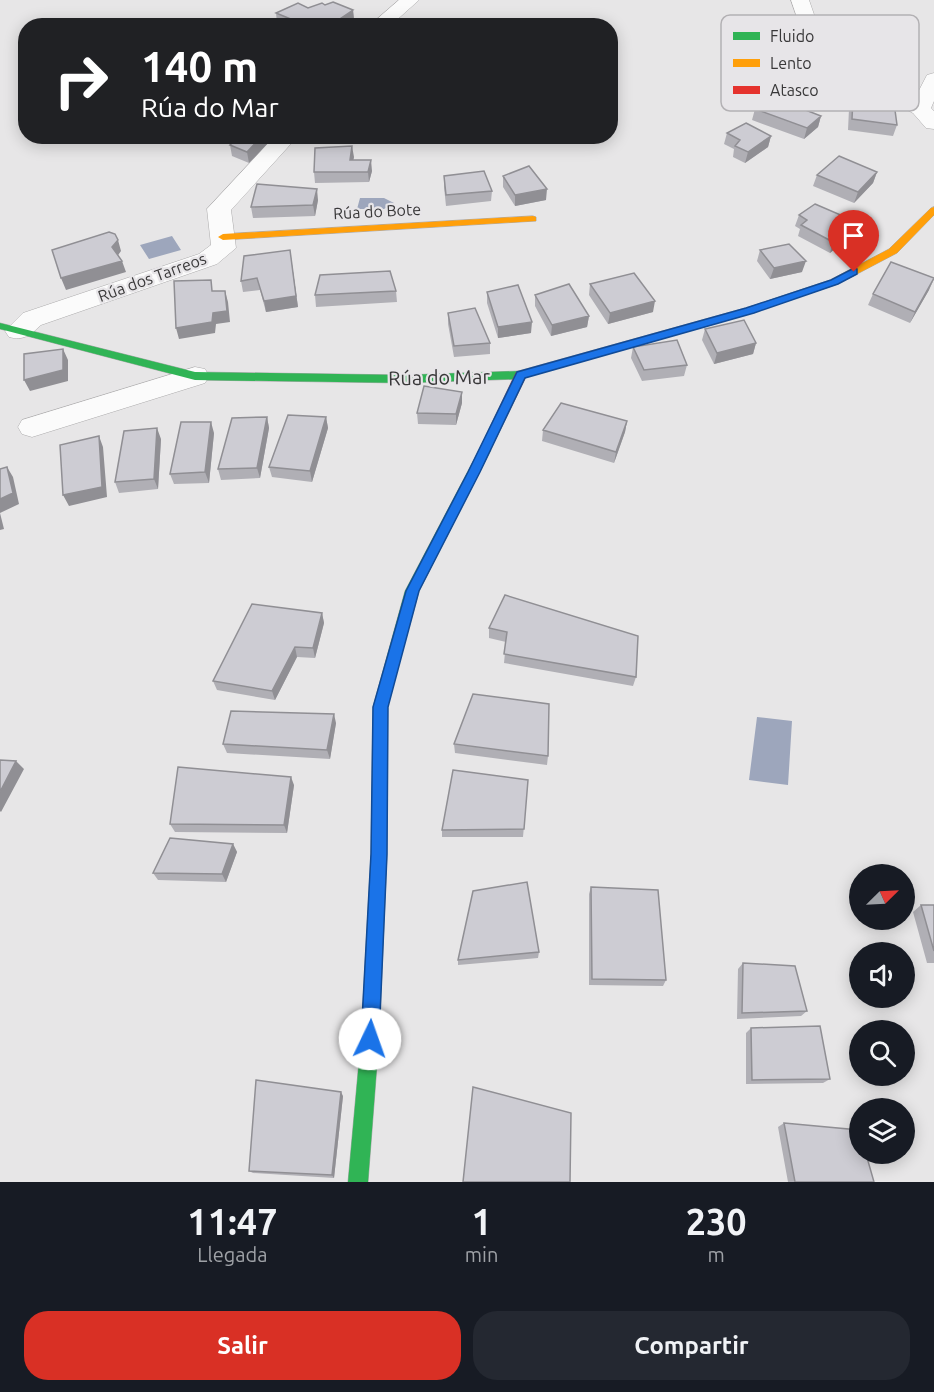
<!DOCTYPE html>
<html lang="es">
<meta charset="utf-8">
<style>
body{margin:0;font-family:Ubuntu,sans-serif;background:#242831;color:#f1f3f6;height:100vh;display:flex;flex-direction:column;font-size:22px;white-space:nowrap}
*{box-sizing:border-box;margin:0}
p{font-size:20px;color:#9ea1a6}
.icon{flex:none;width:33px;height:33px;fill:none;stroke:currentColor;stroke-width:2;stroke-linecap:round;stroke-linejoin:round}
.map{position:relative;height:1182px;overflow:hidden}
.side{display:flex;flex-direction:column;background:#171b24;flex:1}
.side>*{flex:none}
.banner{position:absolute;left:18px;top:18px;width:600px;height:126px;border-radius:24px;box-shadow:0 3px 15px #0003;background:#202124;color:#fff;overflow:hidden}
.needle{width:39px;rotate:66deg}
.controls{position:absolute;left:849px;top:864px;display:grid;gap:12px}
.controls a{display:grid;place-items:center;width:66px;height:66px;border-radius:50%;background:#171b24;box-shadow:0 3px 15px #0003;font-size:30px}
.pin{position:absolute;display:grid;place-items:center;width:51px;height:51px;color:#fff;margin:-62px -26px;border-radius:50% 50% 50% 0;rotate:-45deg;box-shadow:0 0 6px #0007}
.pin .icon{rotate:45deg}
.me{position:absolute;width:66px;margin:-33px;rotate:3deg;stroke-linejoin:round;filter:drop-shadow(0 0 4px #0008)}
.turn{display:flex;align-items:center;gap:21px;height:126px;padding:0 24px;font-size:27px}
.turn .icon{width:78px;height:78px;stroke-width:2.5}
.turn b{display:block;font-size:42px;line-height:51px}
.eta{display:flex;justify-content:space-evenly;align-items:center;height:102px;text-align:center}
.eta b{font-size:36px;font-weight:600;line-height:42px}
.primary-button{display:flex;gap:12px;margin-top:auto;padding:12px 24px}
.primary-button a{flex:1;height:69px;border-radius:24px;background:#d93025;color:#fff;font-size:24px;font-weight:600;line-height:69px;text-align:center}
.primary-button a+a{background:#242831;color:#f1f3f6}
.map>svg:first-child{display:block}
</style>
<div class="map">
<svg width="934" height="1182" viewBox="0 0 934 1182">
<rect width="100%" height="100%" fill="#e7e6e7"/>
<!-- water -->
<path fill="#9da6bc" d="M360,198H384L394,203L384,209H357Z
M172,236L181,250L149,259L140,245Z
M757,717L792,721L788,785L749,780Z"/>
<g fill="none" stroke-linecap="round" stroke-linejoin="round">
<!-- street casing -->
<g stroke="#acabac" stroke-width="1">
<path id="street" d="M399,0H419L390,26H369Z
M791,0H809L819,29L838,58L915,98L927,75L934,73V101L931,108L934,111V129L926,128L913,113L824,66L801,29Z
M275,136H298L231,210L236,248L217,264L41,325C30,335 24,341 9,337L5,331L23,313L199,254L211,245L207,209Z
M195,367L205,369L209,376L205,383L32,437L22,434L18,427L22,420Z"/>
</g>
<!-- fast casing -->
<g stroke="#acabac" stroke-width="1">
<path id="fast" d="M0,323L195,372L404,375L520,371L526,375L520,379L404,383L195,380L0,329Z
M485,446L491,450L419,591L387,707V854L379,1039L368,1182H348L361,1039L371,854L373,707L405,591L479,450Z"/>
</g>
<!-- slow casing -->
<g stroke="#acabac" stroke-width="1">
<path id="slow" d="M934,207V215L897,253L838,284L757,311H749L748,309L749,307L830,280L889,249L931,208Z
M533,216L536,217V221L223,240L218,237L223,234Z"/>
</g>
<!-- jam casing -->
<g stroke="#acabac" stroke-width="1">
<path id="jam" d="M753,306L757,307V311L526,377L489,453L485,454L479,450L516,372Z"/>
</g>
<!-- street -->
<use href="#street" fill="#fbfbfb" fill-rule="evenodd"/>
<!-- fast -->
<use href="#fast" fill="#30b455" fill-rule="evenodd"/>
<!-- slow -->
<use href="#slow" fill="#ff9f0a" fill-rule="evenodd"/>
<!-- jam -->
<use href="#jam" fill="#e5322d" fill-rule="evenodd"/>
</g>
<!-- wall -->
<path fill="#b0afb5" d="M325,5L353,10L354,20L346,26H283L277,23L276,13Z
M832,68L851,77L869,87L865,98L843,96L841,92L830,90L829,78Z
M853,98L897,125L893,136L848,130L849,109Z
M755,109L821,116L818,127L804,139L752,120Z
M727,133L771,136L768,147L745,163L733,157L734,149L724,144Z
M241,136H266L267,144L249,163L232,156L230,145Z
M340,136H395L394,138H372L369,143L346,142L345,138Z
M354,157L353,160L372,171L369,182L315,183L314,172Z
M877,172L873,183L854,203L813,186L817,175Z
M444,176L492,191L491,201L446,206L444,187Z
M503,176L546,200L515,206L503,187Z
M318,200L315,216L253,218L251,207Z
M799,215L850,219L844,241L830,253L798,236L800,229L795,226Z
M290,250L298,307L266,312L260,290L243,292L241,281Z
M760,250L802,272L770,279L757,261Z
M590,284L653,312L608,324L589,295Z
M929,290L910,323L868,305L873,294Z
M396,291L397,302L316,307L315,295Z
M487,292L531,333L498,338L487,303Z
M535,295L589,316L587,327L551,336L535,306Z
M448,313L490,343V354L454,357L448,324Z
M705,329L756,343L753,354L714,364L702,340Z
M633,347L687,365L684,376L642,381L631,358Z
M462,403L456,425L418,424L417,413Z
M267,417L269,428L260,478L221,480L218,469Z
M326,417L328,428L312,482L272,477L269,467Z
M627,421L625,432L614,463L542,441L543,430Z
M214,433L209,483L174,484L170,474Z
M161,439L158,489L119,493L115,482Z
M322,613L324,623L315,658L297,657L275,700L217,690L213,681Z
M489,628L638,636L636,677L633,686L504,663L506,642L489,638Z
M336,723L330,759L227,753L223,744Z
M454,744L548,756L547,765L455,753Z
M528,780L523,837H442V830Z
M294,785L287,833L175,832L170,824Z
M233,844L237,852L226,882L158,880L153,873Z
M591,887L666,980L663,986L589,985V894Z
M921,905H934V963H927L913,912Z
M539,952L538,958L458,965V960Z
M743,963L807,1011L801,1016L737,1019L738,969Z
M751,1028L830,1079L823,1083L746,1084V1033Z
M343,1096L334,1178L253,1173L249,1171Z
M784,1123L874,1182H788L778,1127Z"/>
<!-- shaded-wall -->
<path fill="#908f94" d="M353,10L354,20L346,26H335L337,21Z
M821,116L818,127L804,139L807,128Z
M262,136H266L267,144L249,163L247,152Z
M771,136L768,147L745,163L748,152Z
M352,146L354,157L351,171L350,160Z
M371,160L372,171L369,182L368,172Z
M877,172L873,183L854,203L858,192Z
M317,189L318,200L315,216L313,205Z
M547,189L546,200L515,206V195Z
M850,219L847,230H848L844,241L830,253L833,242L844,227Z
M118,240L121,251L116,258L112,247Z
M290,250L298,307L266,312L264,301Z
M122,261L126,272L66,290L61,278Z
M806,261L802,272L770,279L774,268Z
M934,279L929,290L910,323L915,312Z
M225,291L228,302L230,322L216,324L215,333L179,339L176,328L213,313Z
M655,301L653,312L608,324L610,313Z
M589,316L587,327L551,336L552,325Z
M532,322L531,333L498,338V327Z
M756,343L753,354L714,364L717,353Z
M63,349L68,360V381L30,391L24,380Z
M462,392V403L456,425V414Z
M267,417L269,428L260,478L257,468Z
M326,417L328,428L312,482L310,471Z
M627,421L625,432L614,463L616,452Z
M211,422L214,433L209,483L205,472Z
M157,428L161,439L158,489L154,479Z
M99,436L103,447L107,497L69,506L63,495Z
M7,467L13,477L19,504L0,513L4,529L0,530V499Z
M322,613L324,623L315,658L313,648Z
M295,647L297,657L275,700L272,691Z
M334,714L336,723L330,759L327,750Z
M16,761L24,769L1,812L0,811V792Z
M291,777L294,785L287,833L284,825Z
M233,844L237,852L226,882L222,874Z
M341,1092L343,1096L334,1178L332,1175Z"/>
<!-- building -->
<path fill="#cdccd3" stroke="#908f94" stroke-width="1.5" d="M333,2L353,10L337,21L341,23L335,26H289L287,24L293,20L276,13L298,3L308,8L322,3L325,5Z
M141,20L160,23L157,26H133Z
M772,97L821,116L807,128L755,109Z
M853,98L894,103L897,125L852,119Z
M746,123L771,136L748,152L735,146L740,140L727,133Z
M241,136H262L247,152L230,145Z
M352,146L350,160H371L368,172H314L315,148Z
M839,156L877,172L858,192L817,175Z
M529,166L547,189L515,195L503,176Z
M484,171L492,191L446,195L444,176Z
M257,184L317,189L313,205L251,207Z
M815,204L850,219L844,227L848,230L833,242L801,225L807,220L799,215Z
M109,232L115,234L118,240L112,247L122,261L61,278L52,250Z
M789,244L806,261L774,268L760,250Z
M290,250L296,296L264,301L257,278L241,281L244,256Z
M891,262L934,278L915,312L873,294Z
M390,271L396,291L315,295L320,275Z
M634,273L655,301L610,313L590,284Z
M211,280L212,291H225L227,311L213,313L212,322L176,328L174,281Z
M569,284L589,316L552,325L535,295Z
M518,285L532,322L498,327L487,292Z
M475,308L490,343L454,346L448,313Z
M744,320L756,343L717,353L705,329Z
M677,340L687,365L644,370L633,347Z
M63,349V370L24,380V354Z
M424,386L462,392L456,414L417,413Z
M561,403L627,421L616,452L543,430Z
M288,415L326,417L310,471L269,467Z
M267,417L257,468L218,469L232,418Z
M181,422H211L205,472L170,474Z
M157,428L154,479L115,482L124,431Z
M99,436L102,487L63,495L60,445Z
M7,467L13,493L0,499V469Z
M505,595L638,636L636,677L504,654L507,632L489,628Z
M252,604L322,613L313,648L295,647L272,691L213,681Z
M473,694L549,704L548,756L454,744Z
M231,711L334,714L327,750L223,744Z
M0,760L16,761L0,792Z
M178,767L291,777L284,825L170,824Z
M453,770L528,780L524,829L442,830Z
M170,838L233,844L222,874L153,873Z
M527,882L539,952L458,960L473,891Z
M591,887L658,890L666,980L592,979Z
M921,905H934V951Z
M743,963L795,966L807,1011L742,1013Z
M820,1026L830,1079L752,1080L751,1028Z
M256,1080L341,1092L332,1175L249,1171Z
M473,1087L571,1113L570,1182H463Z
M784,1123L859,1130L860,1154H866L874,1182H795Z"/>
<!-- route -->
<path fill="#1a73e8" stroke="#114b97" stroke-width="1.5" d="M854,268L857,269V274L838,284L754,313L525,378L480,472L419,591L388,707L387,854L379,1039L376,1046L370,1048L363,1046L361,1039L371,854L373,707L406,591L468,472L517,372L746,308L831,280Z"/>
<g text-anchor="middle" dominant-baseline="central" stroke-width="4.5" stroke-linejoin="round" paint-order="stroke">
<!-- far-street labels -->
<g font-size="16" fill="#393839" stroke="#e7e5e8">
<text transform="translate(377 211) rotate(-3)">Rúa do Bote</text>
<text transform="translate(152 277) rotate(-20)">Rúa dos Tarreos</text>
</g>
<!-- street labels -->
<g font-size="20" fill="#393839" stroke="#e7e5e8">
<text transform="translate(439 377) rotate(-1)">Rúa do Mar</text>
</g>
</g>
<!-- legend -->
<rect x="721" y="15" width="198" height="96" rx="9" fill="#e7e5e8" stroke="#b3b1b4" stroke-width="1.5"/>
<rect x="733" y="32" width="27" height="8" fill="#30b455"/>
<rect x="733" y="59" width="27" height="8" fill="#ff9f0a"/>
<rect x="733" y="86" width="27" height="8" fill="#e5322d"/>
<g font-size="16" fill="#393839">
<text x="770" y="42">Fluido</text>
<text x="770" y="69">Lento</text>
<text x="770" y="96">Atasco</text>
</g>
</svg>
<div class="controls">
<a><svg class="needle" viewBox="-14 -14 28 28"><path d="M0-13l5 13h-10z" fill="#e53935"/><path d="M0 13l5-13h-10z" fill="#9ea1a6"/></svg></a>
<a><svg class="icon" aria-label="sound" viewBox="0 0 24 24"><path d="M4 9h4l5-4v14l-5-4H4zM17 9q2 3 0 6"/></svg></a>
<a><svg class="icon" aria-label="search" viewBox="0 0 24 24"><circle cx="10" cy="10" r="6"/><path d="M15 15l6 6"/></svg></a>
<a><svg class="icon" aria-label="layers" viewBox="0 0 24 24"><path d="M12 4l9 5-9 5-9-5zM3 14l9 5 9-5"/></svg></a>
</div>
<div class="pin" style="left:854px;top:272px;background:#d93025"><svg class="icon" aria-label="arrive" viewBox="0 0 24 24"><path d="M6 21V4h12l-3 4 3 4H6"/></svg></div>
<svg class="me" style="left:370px;top:1039px" viewBox="-20 -20 40 40"><circle r="19" fill="#fff"/><path d="M0-13L10 11 0 6-10 11z" fill="#1a73e8"/></svg>
<div class="banner">
<div class="turn"><svg class="icon" aria-label="right" viewBox="0 0 24 24"><path d="M7 20v-9h11M14 6l5 5-5 5"/></svg><div><b>140 m</b>Rúa do Mar</div></div>
</div>
</div>
<section class="side">
<div class="eta">
<div><b>11:47</b><p>Llegada</p></div>
<div><b>1</b><p>min</p></div>
<div><b>230</b><p>m</p></div>
</div>
<div class="primary-button"><a>Salir</a><a>Compartir</a></div>
</section>
